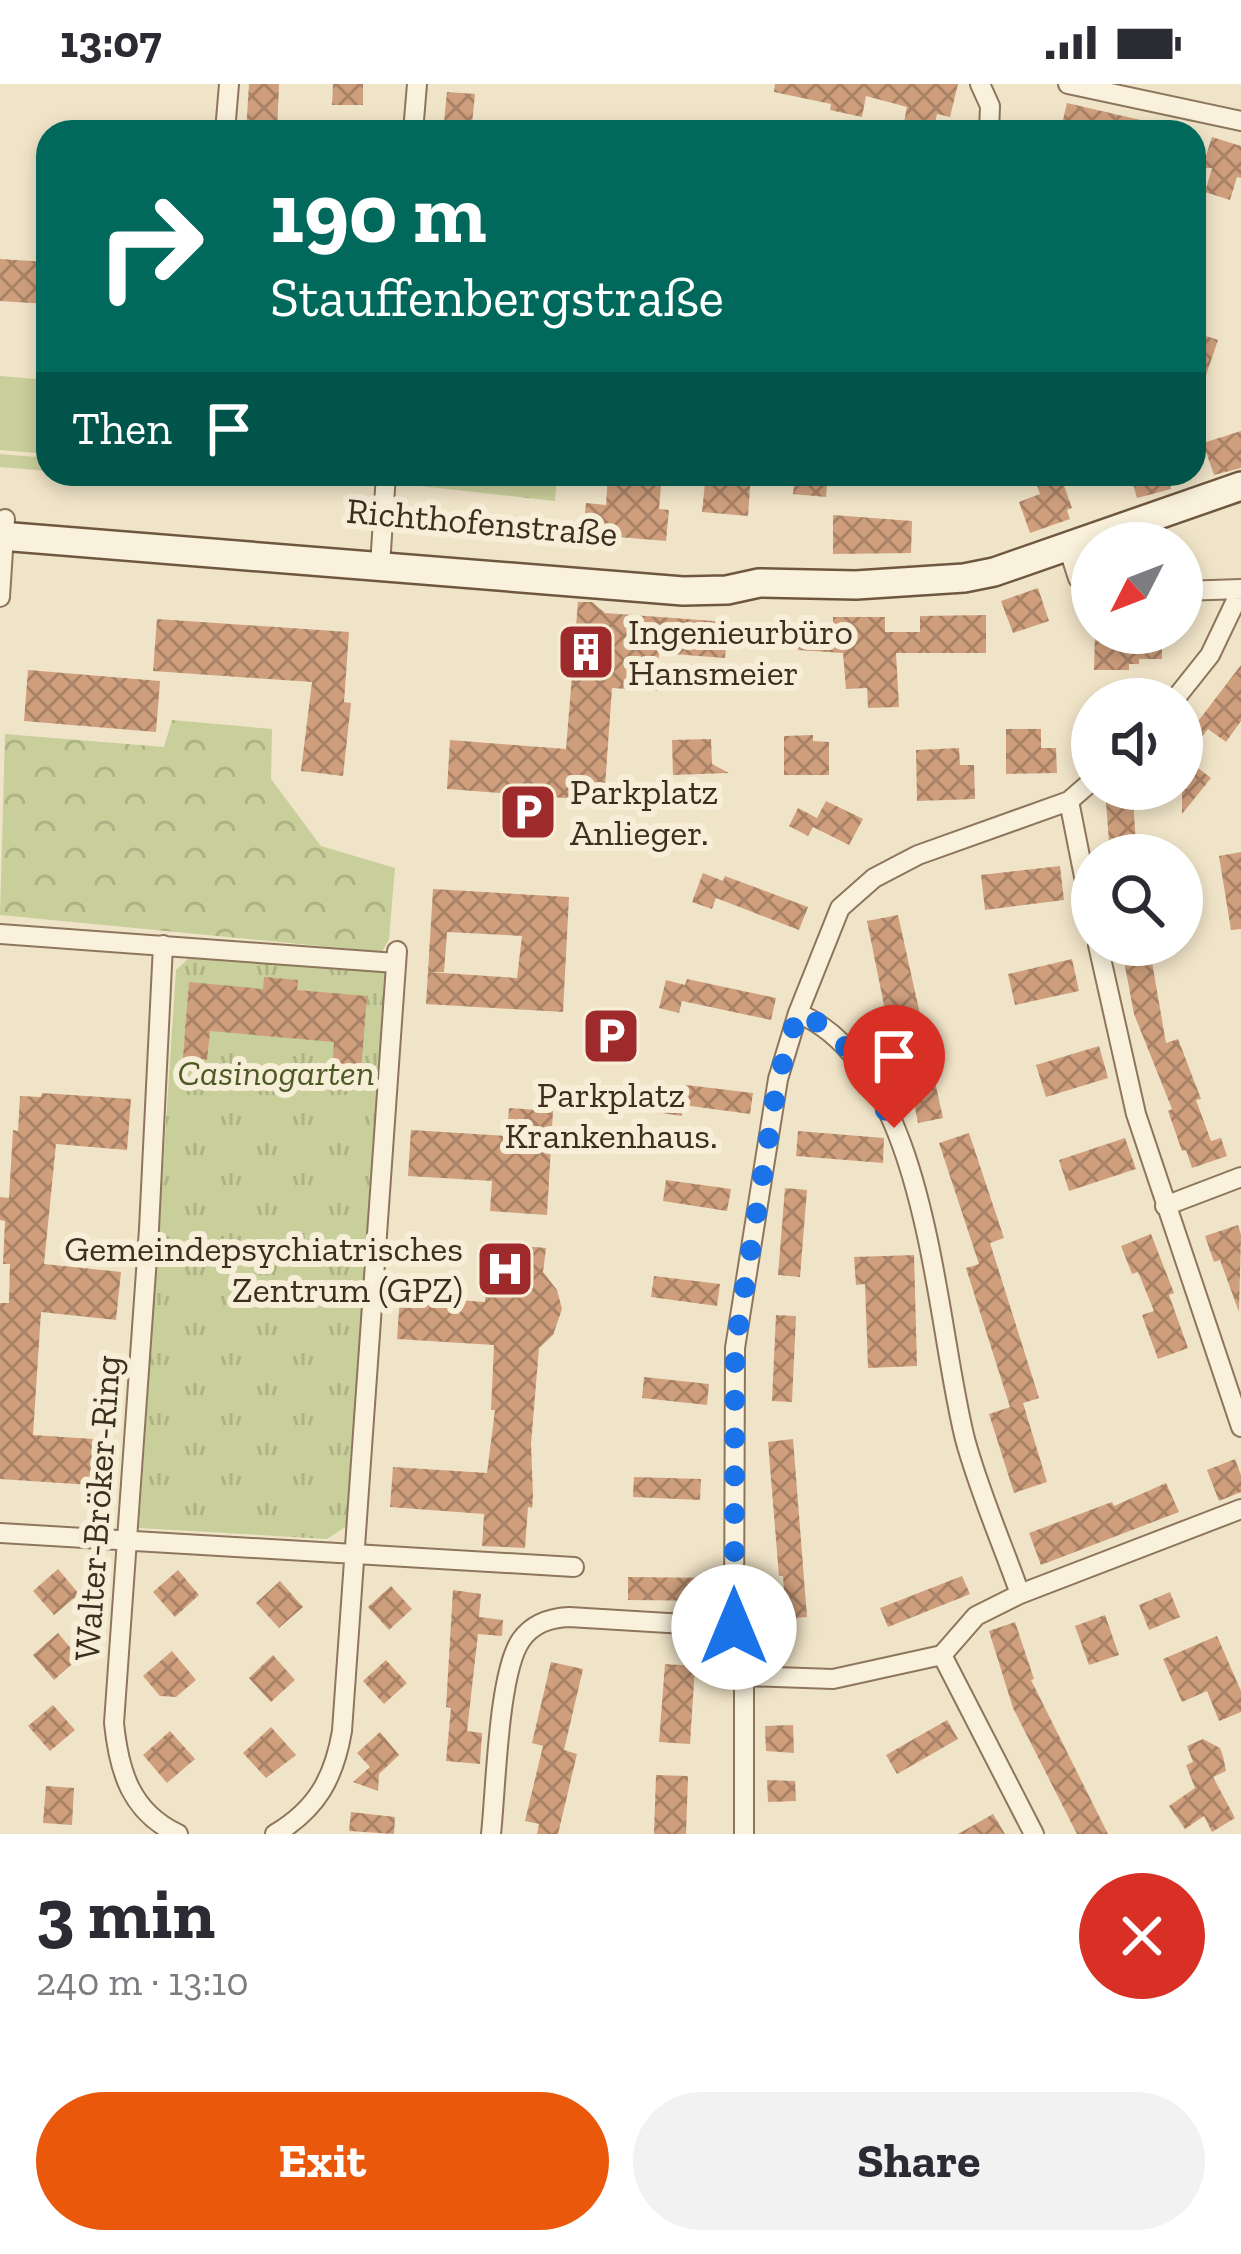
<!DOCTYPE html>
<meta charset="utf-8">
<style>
body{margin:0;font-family:"Zilla Slab",serif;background:#f2f2f3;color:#2b2b33;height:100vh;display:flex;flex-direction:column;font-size:45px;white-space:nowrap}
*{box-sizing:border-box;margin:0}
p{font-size:39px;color:#7c7c81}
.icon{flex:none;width:66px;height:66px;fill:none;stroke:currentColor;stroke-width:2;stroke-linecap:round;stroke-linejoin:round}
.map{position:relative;height:1750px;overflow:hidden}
.side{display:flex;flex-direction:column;background:#fff;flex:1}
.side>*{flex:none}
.guide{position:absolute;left:36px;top:36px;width:1170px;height:366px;border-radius:36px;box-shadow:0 6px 18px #0003;background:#00695c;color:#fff;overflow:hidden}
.needle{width:78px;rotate:228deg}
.buttons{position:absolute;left:1071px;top:438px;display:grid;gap:24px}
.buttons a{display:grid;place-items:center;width:132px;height:132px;border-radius:50%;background:#fff;box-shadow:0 6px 18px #0003;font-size:60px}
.pin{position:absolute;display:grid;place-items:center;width:102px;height:102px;color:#fff;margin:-123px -51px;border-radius:50% 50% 50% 0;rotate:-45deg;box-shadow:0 0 12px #0007}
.pin .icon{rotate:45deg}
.me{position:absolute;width:132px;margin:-66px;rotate:0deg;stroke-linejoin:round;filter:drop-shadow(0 0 9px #0008)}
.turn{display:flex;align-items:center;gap:42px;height:252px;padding:0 36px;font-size:54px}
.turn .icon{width:156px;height:156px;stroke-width:2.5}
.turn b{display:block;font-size:84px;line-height:102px}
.then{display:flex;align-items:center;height:114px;padding:0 36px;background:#0003;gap:24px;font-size:45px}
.round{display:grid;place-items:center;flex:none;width:126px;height:126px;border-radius:63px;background:#f2f2f3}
.headline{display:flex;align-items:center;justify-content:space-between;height:204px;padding:0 36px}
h1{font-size:72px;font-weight:700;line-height:90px}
.cta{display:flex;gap:24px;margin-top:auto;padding:24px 36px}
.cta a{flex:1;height:138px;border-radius:72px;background:#ea580c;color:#fff;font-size:48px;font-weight:700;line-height:138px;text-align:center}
.cta a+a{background:#f2f2f3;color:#2b2b33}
.status{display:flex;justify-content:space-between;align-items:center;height:84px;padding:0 60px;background:#fff;direction:ltr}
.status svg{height:33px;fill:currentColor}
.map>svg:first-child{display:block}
</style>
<div class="status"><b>13:07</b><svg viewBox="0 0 49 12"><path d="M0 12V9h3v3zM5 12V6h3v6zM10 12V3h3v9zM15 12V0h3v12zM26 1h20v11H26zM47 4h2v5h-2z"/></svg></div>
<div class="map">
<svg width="1241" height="1750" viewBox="0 0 1241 1750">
<defs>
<pattern id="forest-crowns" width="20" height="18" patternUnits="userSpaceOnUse" patternTransform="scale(3)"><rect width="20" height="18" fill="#c9cf9b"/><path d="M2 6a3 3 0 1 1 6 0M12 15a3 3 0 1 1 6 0" fill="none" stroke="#aeb285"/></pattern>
<pattern id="park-tufts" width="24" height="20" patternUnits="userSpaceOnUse" patternTransform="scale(3)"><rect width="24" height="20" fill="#c9cf9b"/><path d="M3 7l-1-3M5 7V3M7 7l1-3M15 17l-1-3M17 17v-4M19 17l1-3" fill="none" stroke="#aeb285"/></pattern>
<pattern id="building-cross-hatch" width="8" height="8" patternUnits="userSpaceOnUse" patternTransform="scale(3)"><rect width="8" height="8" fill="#cf9f7d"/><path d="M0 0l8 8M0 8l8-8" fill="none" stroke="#a98266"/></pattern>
</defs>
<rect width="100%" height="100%" fill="#f0e4c8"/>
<!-- green -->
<path fill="#c9cf9b" d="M0,292L48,296V370L0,366Z
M0,370L48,374V387L0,383Z"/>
<!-- forest -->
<path fill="url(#forest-crowns)" d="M411,390H557L555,417L410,401Z
M172,636L272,645L271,695L321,762L395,784L389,855L382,868L0,831L5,650L164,663Z"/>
<!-- park -->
<path fill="url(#park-tufts)" d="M191,872L390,885L347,1442L327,1455L139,1444L176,886Z"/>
<!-- building -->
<path fill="url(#building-cross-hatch)" d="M249,0H279L277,48H246Z
M333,0H363V21H332Z
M775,0H958L950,33L937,30L933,48H902L907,23L866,12L862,33L830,26L831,20L774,8Z
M447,8L475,10L472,40L444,38Z
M1067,19L1162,41L1161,48H1060Z
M1212,53L1241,62V94L1237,93L1230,116L1205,108L1212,84H1202Z
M0,175L48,178V220L0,217Z
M1194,248L1218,256L1197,318L1194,317Z
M1241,347V384L1214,391L1203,359Z
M608,390H662L659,425L669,426L666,457L583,450L586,419L606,421Z
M706,390H751L748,432L702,428Z
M795,390H828L826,413L793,410Z
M1130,390H1166L1171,405L1137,414Z
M1061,393L1072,424L1067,426L1070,435L1030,449L1019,418L1040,410L1037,402Z
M833,431L912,437L911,469L833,470Z
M1038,504L1049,537L1013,549L1001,517Z
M578,518H592L605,529L728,538L725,574L659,569L657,607L612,604L604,717L447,705L450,656L566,665Z
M986,531V569H896L899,623L868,624L867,604L846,605L843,569L798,566L799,540L833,542V533H885V548H920V532Z
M157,535L349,548L344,618L351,619L343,692L301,687L312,598L153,587Z
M1095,549H1162V575H1139V580H1129V586H1094Z
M1241,581V637L1226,658L1208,645L1185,674L1211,694L1182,730V644L1192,630L1199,636Z
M28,586L160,597L156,648L24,637Z
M1006,645H1041V664H1056L1057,689L1006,690Z
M813,651V657L829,658V691H784V652Z
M711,655L712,680L729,689L673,691L672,656Z
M959,664L960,681H974L975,715L917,717L916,666Z
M1105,705H1132L1137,771H1110Z
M826,717L863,735L849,761L813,743L808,752L789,742L798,724L817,734Z
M1241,768V845L1231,846L1219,772Z
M1060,782L1064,816L985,826L981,791Z
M703,789L723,797L725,792L808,823L799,846L716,814L712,825L692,818Z
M433,805L569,813L563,928L426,920L428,888L517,894L522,852L447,848L444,888H428Z
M898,831L943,1034L918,1039L897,930L886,931L867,837Z
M1121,861H1149L1166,959L1178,955L1201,1015L1196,1016L1211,1057L1221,1054L1227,1072L1192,1084L1186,1066L1182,1067L1168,1027L1172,1025L1134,930Z
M1072,875L1079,907L1015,921L1008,890Z
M264,893L298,896L297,906L367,912L361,987L332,984L334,958L210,947L207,976L183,974L189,898L263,905Z
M687,895L776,914L771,936L682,917L679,929L659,924L666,896L685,901Z
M1099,962L1108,994L1046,1013L1036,981Z
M686,1001L753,1009L750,1030L683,1021L682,1032L661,1029L665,1002L685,1005Z
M42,1009L131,1015L127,1066L56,1060L44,1180L121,1188L116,1236L41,1228L33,1351L108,1356L106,1402L0,1395V1219H9L10,1180H3L5,1137L0,1136V1113L9,1114L13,1046L18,1047L20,1012L41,1013Z
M509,1024L553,1027L547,1131L490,1127L492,1097L408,1092L411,1046L507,1052Z
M798,1047L884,1054L883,1079L796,1072Z
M969,1049L1004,1154L990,1159L1039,1314L1010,1323L966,1184L979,1180L939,1059Z
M1125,1054L1136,1085L1069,1107L1059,1076Z
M666,1096L731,1105L727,1127L663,1117Z
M785,1104L807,1106L800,1193L778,1191Z
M1238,1141L1241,1151L1239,1228L1220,1176L1214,1178L1205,1152Z
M1151,1150L1174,1209L1169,1211L1188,1264L1158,1275L1142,1231L1154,1227L1138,1188L1132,1190L1121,1162Z
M489,1159L546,1164L543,1188L557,1206L562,1225L553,1251L539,1264L531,1360L533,1413L532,1424L528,1423L525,1464L482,1462L484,1430L390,1423L393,1383L487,1389L495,1326H491L494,1261L397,1255L400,1212L485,1218Z
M914,1171L917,1282L868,1284L865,1200L856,1201L854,1173Z
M654,1192L720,1200L717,1222L651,1213Z
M776,1231L796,1232L792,1318L772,1317Z
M644,1293L709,1300L707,1321L642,1314Z
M1023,1319L1047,1398L1014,1409L989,1330Z
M793,1355L807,1533L786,1535L783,1492H779L768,1358Z
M1235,1375L1241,1391V1408L1219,1417L1207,1386Z
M634,1393L701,1395L700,1416L633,1413Z
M1166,1399L1179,1428L1041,1481L1029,1449L1112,1418L1114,1422Z
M58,1485L79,1510L54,1531L33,1507Z
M178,1486L199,1511L175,1533L153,1508Z
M962,1492L970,1510L888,1543L880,1524Z
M628,1493L718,1494V1517L628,1516Z
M280,1497L303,1523L279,1544L256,1519Z
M391,1502L412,1525L389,1546L368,1523Z
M453,1506L481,1510L479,1533L503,1536L502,1552L478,1550L467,1647L482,1649L480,1680L446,1677L451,1624L446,1623Z
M1170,1508L1180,1533L1149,1546L1139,1521Z
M1105,1531L1119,1571L1089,1581L1075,1542Z
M1015,1538L1034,1595L1031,1596L1108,1750H1077L1013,1624L989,1547Z
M58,1549L79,1574L54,1596L33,1571Z
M1217,1552L1241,1607V1628L1219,1637L1207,1607L1182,1618L1163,1575Z
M172,1567L196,1596L176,1613L160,1612L143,1592Z
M273,1571L295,1596L271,1618L249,1594Z
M386,1576L407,1599L384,1620L363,1597Z
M551,1578L583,1585L564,1666L577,1670L558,1750H537L539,1740L525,1737L543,1662L532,1659Z
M665,1580L695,1582L690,1660L659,1658Z
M53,1621L75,1646L50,1667L28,1642Z
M947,1636L958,1655L897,1690L886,1671Z
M793,1641L794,1669L766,1667L765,1642Z
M271,1643L296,1671L266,1694L243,1669Z
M170,1647L195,1675L167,1699L143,1671Z
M380,1648L399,1671L379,1690L378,1707L353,1698L370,1683L357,1669Z
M1203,1655L1220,1664L1223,1672L1226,1687L1213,1693L1235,1734L1212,1748L1204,1732L1185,1745L1169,1722L1195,1704L1186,1681L1193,1678L1187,1662Z
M656,1691L688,1692L686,1750H654Z
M767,1696L795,1697L796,1717L768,1718Z
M46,1702L74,1704L72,1741L43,1739Z
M351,1728L395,1733L394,1750L349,1747Z
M993,1730L1005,1750H958Z"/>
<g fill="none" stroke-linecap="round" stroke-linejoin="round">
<!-- street casing -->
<g stroke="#8d765c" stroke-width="22">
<path id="street" d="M980,0L990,22L989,48
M1068,0L1241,37
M225,48L229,0
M413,48L417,0
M1068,463L1078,494L1092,499
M380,482L386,390
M1182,507L1241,505
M0,513L5,435
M1175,615L1210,571L1241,506
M1069,717L1092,833
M0,850L396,879
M163,861L149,1145L114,1639C119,1688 131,1728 178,1750
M1098,861L1136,1030L1241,1343
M798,929C929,986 934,1233 965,1355C979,1407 1002,1459 1020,1510
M1165,1122L1241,1093
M0,1449L574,1483
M942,1571L1034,1750
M744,1592L833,1595L942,1571L976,1532L1020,1510L1241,1425
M275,1750C317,1725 334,1694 342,1647L397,867
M491,1750C496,1705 498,1589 521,1556C533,1539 550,1534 569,1533L734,1543
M744,1750V1592L734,1543L735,1264L778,995L798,929L840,824L874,794L918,771L1069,717L1092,697"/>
</g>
<!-- secondary casing -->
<g stroke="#6f573f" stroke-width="32">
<path id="secondary" d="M0,452L683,507L727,506L759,499L856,501L964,494L994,488L1241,402"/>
</g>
<!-- street -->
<use href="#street" stroke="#faf1dc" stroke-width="18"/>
<!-- secondary -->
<use href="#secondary" stroke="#faf1dc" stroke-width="27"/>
</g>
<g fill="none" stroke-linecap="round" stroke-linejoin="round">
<!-- route -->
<path stroke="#1a73e8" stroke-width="21" stroke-dasharray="0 37.8" d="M734,1543L735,1264L778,995L798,928C850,951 871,996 894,1044"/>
</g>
<!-- icons -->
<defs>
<g id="building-square" transform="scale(3)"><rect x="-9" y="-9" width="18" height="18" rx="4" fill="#9e2a2b" stroke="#f7eed8"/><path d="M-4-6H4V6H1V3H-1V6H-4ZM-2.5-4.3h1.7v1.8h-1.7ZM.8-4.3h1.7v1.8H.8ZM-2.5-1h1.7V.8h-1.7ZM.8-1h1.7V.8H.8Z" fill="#fff"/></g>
<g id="parking-square" transform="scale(3)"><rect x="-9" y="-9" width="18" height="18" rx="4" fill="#9e2a2b" stroke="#f7eed8"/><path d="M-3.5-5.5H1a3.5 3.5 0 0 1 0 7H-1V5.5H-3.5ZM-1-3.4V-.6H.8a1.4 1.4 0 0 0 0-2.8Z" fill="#fff"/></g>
<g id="hospital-square" transform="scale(3)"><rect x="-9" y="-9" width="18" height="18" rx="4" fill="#9e2a2b" stroke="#f7eed8"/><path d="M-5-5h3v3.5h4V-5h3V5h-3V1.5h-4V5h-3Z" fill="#fff"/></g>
</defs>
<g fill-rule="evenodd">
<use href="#building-square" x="586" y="568"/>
<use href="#parking-square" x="528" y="728"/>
<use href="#parking-square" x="611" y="952"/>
<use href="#hospital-square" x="505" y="1185"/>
</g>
<g text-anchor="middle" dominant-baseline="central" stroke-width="12" stroke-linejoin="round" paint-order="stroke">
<!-- street labels -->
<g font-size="36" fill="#3d2e20" stroke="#f7eed8">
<text transform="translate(482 438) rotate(5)">Richthofenstraße</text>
<text transform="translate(97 1424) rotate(-86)">Walter-Bröker-Ring</text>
</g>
<!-- poi labels -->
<g font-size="36" fill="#3d2e20" stroke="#f7eed8" text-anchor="start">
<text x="628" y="547">Ingenieurbüro<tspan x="628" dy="41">Hansmeier</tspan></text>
<text x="570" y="707">Parkplatz<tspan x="570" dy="41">Anlieger.</tspan></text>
<text x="611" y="1010" text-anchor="middle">Parkplatz<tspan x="611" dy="41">Krankenhaus.</tspan></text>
<text x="463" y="1164" text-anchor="end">Gemeindepsychiatrisches<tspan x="463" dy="41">Zentrum (GPZ)</tspan></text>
</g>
<!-- park labels -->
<g font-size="36" font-style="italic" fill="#4d5a26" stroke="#f7eed8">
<text x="276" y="988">Casinogarten</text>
</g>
</g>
</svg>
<div class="buttons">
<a><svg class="needle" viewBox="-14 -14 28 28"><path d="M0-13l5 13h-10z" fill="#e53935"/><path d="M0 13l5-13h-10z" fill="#7c7c81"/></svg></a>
<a><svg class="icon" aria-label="sound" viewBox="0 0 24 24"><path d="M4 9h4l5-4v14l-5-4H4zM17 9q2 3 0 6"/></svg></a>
<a><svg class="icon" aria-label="search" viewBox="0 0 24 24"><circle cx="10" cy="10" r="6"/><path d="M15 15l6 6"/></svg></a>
</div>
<div class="pin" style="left:894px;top:1044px;background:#d93025"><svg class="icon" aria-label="arrive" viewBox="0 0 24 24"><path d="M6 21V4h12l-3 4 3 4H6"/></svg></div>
<svg class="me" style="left:734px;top:1543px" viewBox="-20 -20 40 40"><circle r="19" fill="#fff"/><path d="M0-13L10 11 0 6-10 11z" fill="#1a73e8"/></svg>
<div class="guide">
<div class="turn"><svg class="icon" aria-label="right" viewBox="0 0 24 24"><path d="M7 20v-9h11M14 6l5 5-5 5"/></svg><div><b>190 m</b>Stauffenbergstraße</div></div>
<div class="then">Then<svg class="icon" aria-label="arrive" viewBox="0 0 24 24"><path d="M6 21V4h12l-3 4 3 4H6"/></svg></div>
</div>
</div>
<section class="side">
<div class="headline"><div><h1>3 min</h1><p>240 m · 13:10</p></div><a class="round" style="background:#d93025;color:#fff"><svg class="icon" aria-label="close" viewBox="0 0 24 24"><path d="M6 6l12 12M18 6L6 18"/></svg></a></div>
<div class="cta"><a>Exit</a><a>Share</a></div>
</section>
